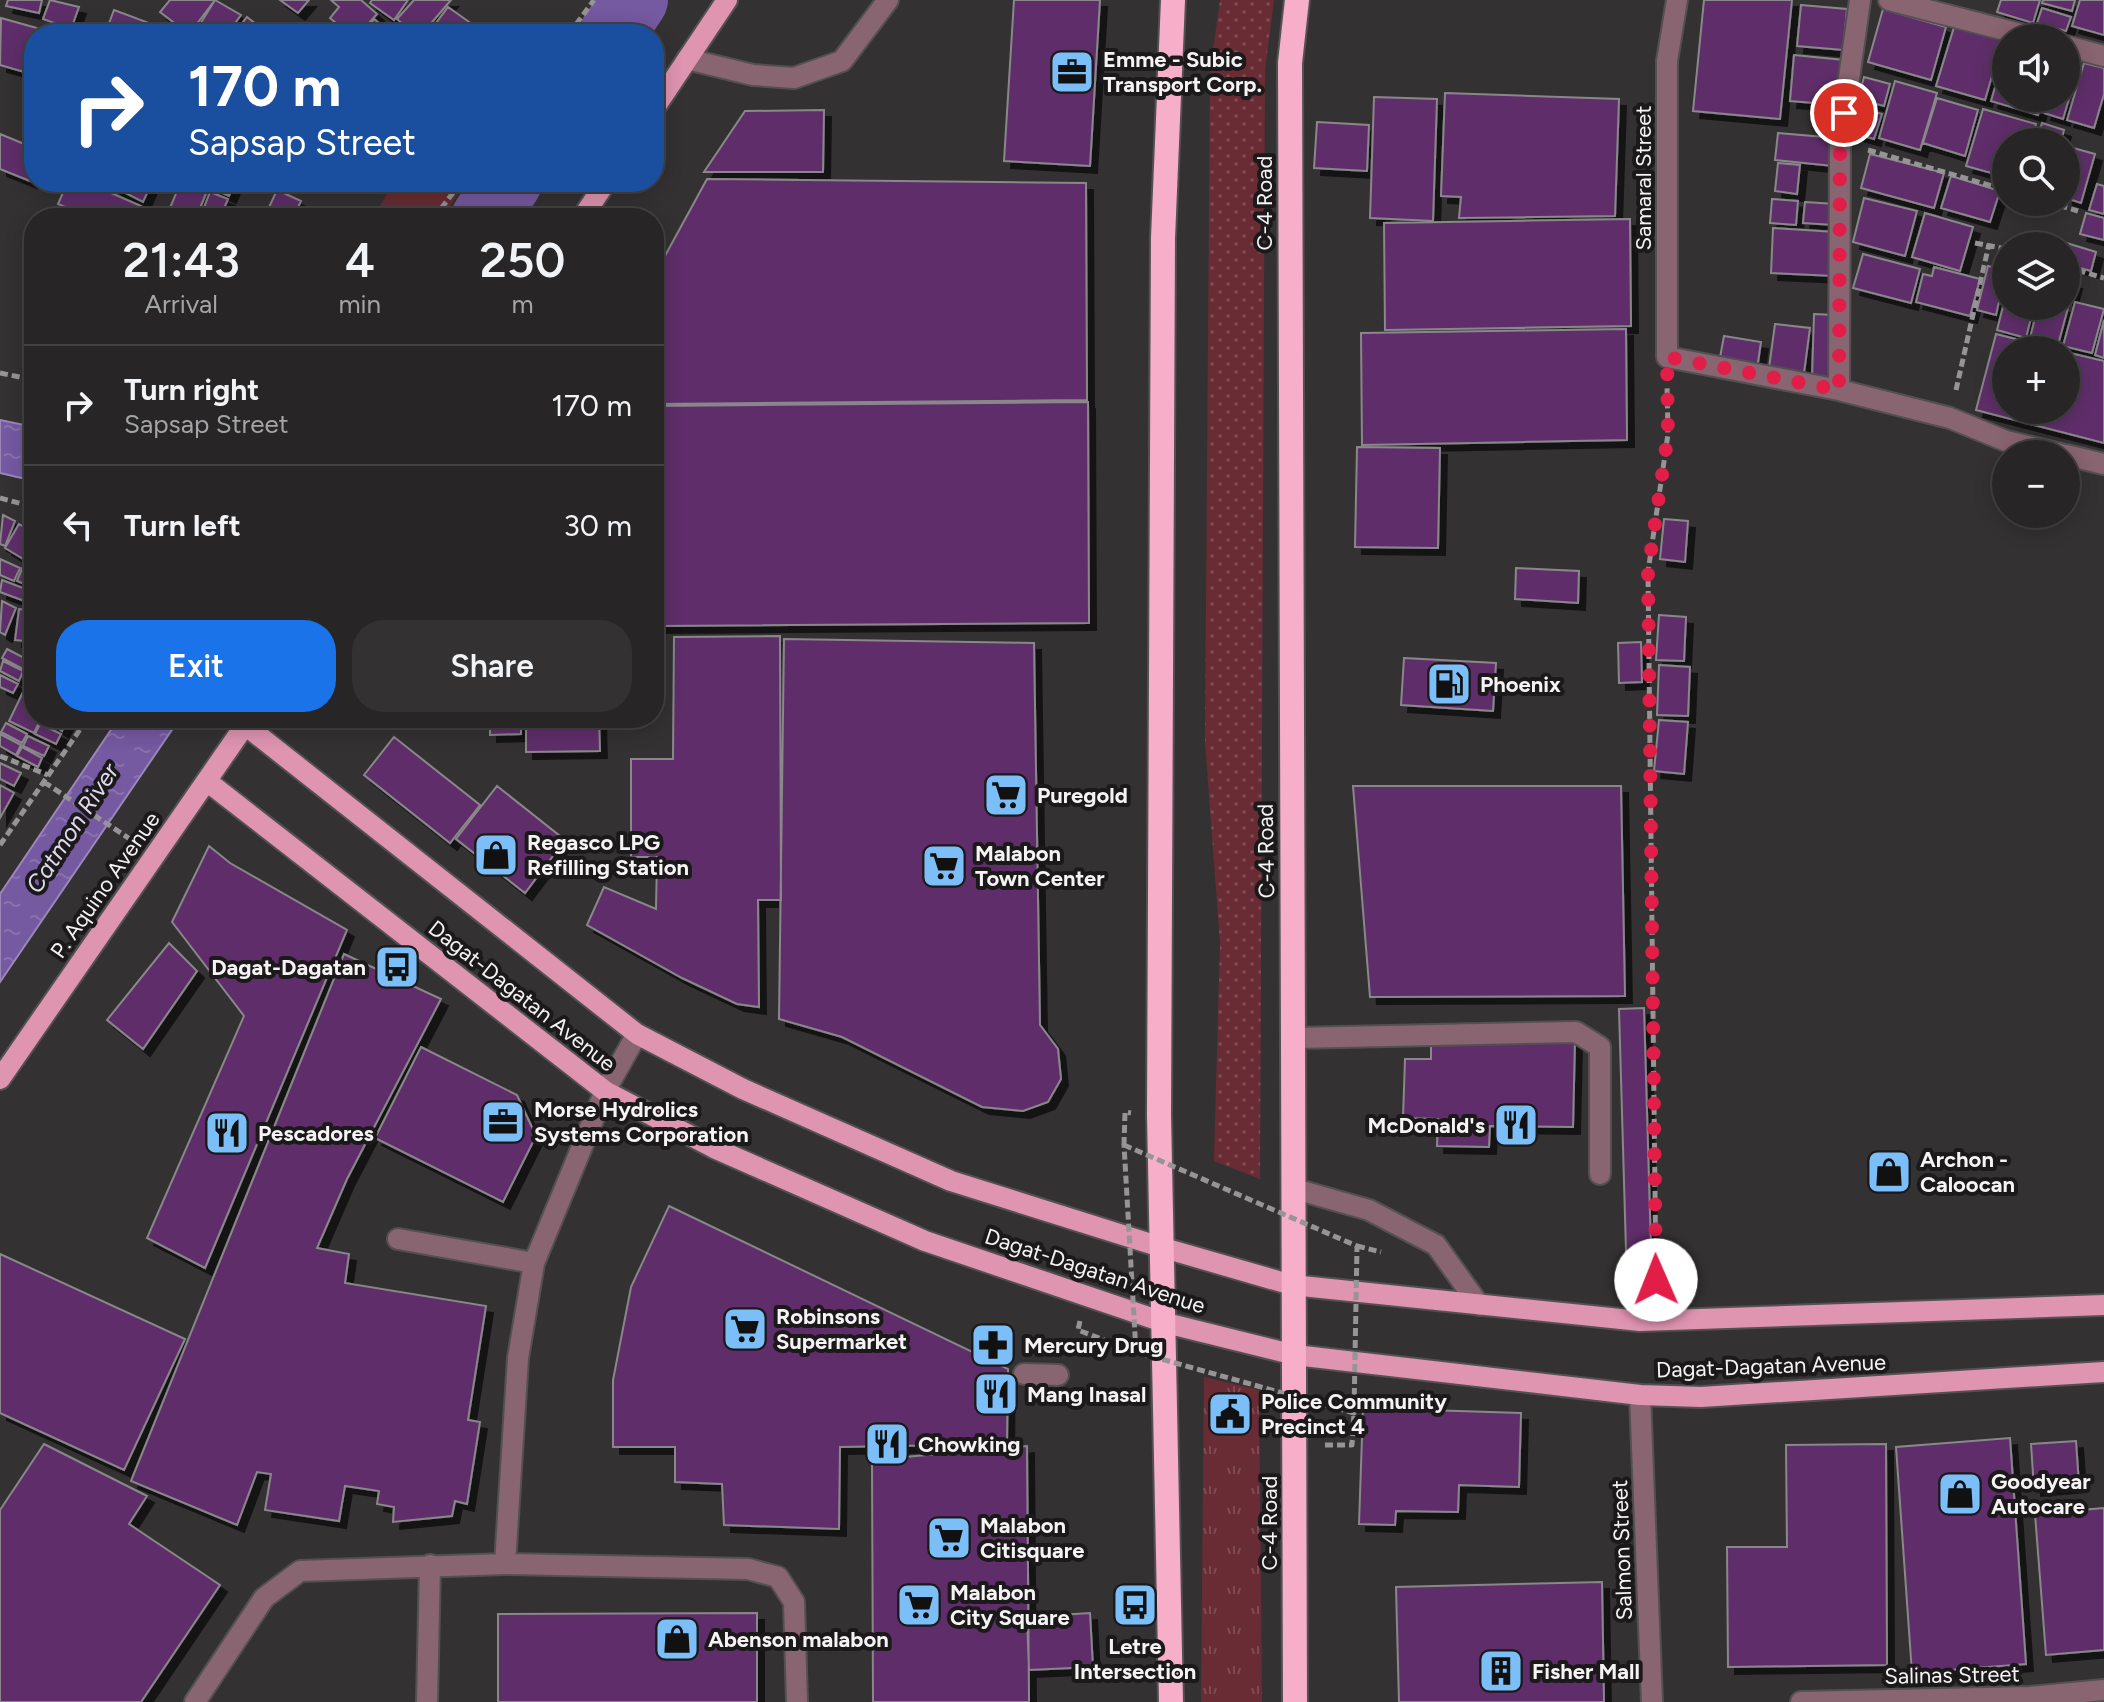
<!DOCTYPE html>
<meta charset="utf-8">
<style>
body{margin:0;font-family:Figtree,sans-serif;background:#333132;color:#f1f3f6;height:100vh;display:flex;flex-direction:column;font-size:30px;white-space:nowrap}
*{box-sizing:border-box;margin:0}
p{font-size:26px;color:#a4a5a7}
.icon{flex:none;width:44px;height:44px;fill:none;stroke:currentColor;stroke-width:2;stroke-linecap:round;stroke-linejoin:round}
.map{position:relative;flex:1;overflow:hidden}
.panel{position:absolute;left:24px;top:208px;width:640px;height:520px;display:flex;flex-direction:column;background:#272526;border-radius:32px;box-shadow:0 4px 20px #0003,0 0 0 2px #434243}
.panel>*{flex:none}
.top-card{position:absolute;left:24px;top:24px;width:640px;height:168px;border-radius:32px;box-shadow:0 4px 20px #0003,0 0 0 2px #434243;background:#1a4fa0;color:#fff;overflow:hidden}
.controls{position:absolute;left:1992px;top:24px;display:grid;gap:16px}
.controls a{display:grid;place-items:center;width:88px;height:88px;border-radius:50%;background:#272526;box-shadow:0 4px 20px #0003,0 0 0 2px #434243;font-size:40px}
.pin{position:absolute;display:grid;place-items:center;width:68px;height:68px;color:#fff;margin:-34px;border:4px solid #fff;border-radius:50%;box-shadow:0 2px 8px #0007}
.me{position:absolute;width:88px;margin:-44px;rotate:359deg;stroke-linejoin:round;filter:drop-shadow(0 0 6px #0008)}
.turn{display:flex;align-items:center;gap:28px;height:168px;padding:0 32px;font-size:36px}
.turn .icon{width:104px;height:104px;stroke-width:2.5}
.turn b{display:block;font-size:56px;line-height:68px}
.eta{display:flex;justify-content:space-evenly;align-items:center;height:136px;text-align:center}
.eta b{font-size:48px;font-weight:600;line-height:56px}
.primary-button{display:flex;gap:16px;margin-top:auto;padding:16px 32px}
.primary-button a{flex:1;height:92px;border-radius:32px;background:#1a73e8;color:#fff;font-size:32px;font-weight:600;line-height:92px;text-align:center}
.primary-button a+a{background:#333132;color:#f1f3f6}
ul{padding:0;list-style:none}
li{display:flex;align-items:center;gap:24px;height:120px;padding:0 32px;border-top:2px solid #434243}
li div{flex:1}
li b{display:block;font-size:30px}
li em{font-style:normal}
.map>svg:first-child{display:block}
</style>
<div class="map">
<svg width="2104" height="1702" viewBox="0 0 2104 1702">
<defs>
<pattern id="grass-tufts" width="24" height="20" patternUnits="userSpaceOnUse" patternTransform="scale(2)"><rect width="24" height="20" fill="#692c34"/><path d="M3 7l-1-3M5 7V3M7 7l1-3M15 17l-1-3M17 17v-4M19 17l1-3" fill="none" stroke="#7f4b52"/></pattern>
<pattern id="park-dots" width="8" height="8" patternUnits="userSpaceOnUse" patternTransform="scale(2)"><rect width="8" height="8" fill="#692c34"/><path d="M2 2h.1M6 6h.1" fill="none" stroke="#7f4b52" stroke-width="1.8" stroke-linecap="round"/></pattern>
<pattern id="water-ripples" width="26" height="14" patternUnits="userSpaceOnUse" patternTransform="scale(2)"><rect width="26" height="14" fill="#7559a1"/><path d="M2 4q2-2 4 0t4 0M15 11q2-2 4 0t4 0" fill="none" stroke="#8971af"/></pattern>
<filter id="shadow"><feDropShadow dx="7" dy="7" stdDeviation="0" flood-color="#0009"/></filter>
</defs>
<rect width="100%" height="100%" fill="#343133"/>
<!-- grass -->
<path fill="url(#grass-tufts)" d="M1204,1377L1259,1390L1262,1702H1201Z"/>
<!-- park -->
<path fill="url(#park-dots)" d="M1220,0H1274L1265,70L1260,1179L1214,1161L1220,943L1205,742L1210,72Z"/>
<!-- pitch -->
<path fill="#692c34" d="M395,182H466L442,218H372Z"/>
<!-- water -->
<path fill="url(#water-ripples)" stroke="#9b87ba" stroke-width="2" d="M0,420L34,427V481L0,473Z
M119,718H180L0,982V894Z"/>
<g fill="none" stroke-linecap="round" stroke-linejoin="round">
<!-- river -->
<path stroke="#7559a1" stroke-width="66" d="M612,34L635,0
M484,218L509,182"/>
</g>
<!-- building -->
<path fill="#5e2d6b" stroke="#89878a" stroke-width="2" filter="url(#shadow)" d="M8,0H42L39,13L6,6Z
M50,0L79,7L71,29L43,19Z
M170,0H215L189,34L160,12Z
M215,0L241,15L227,34H194Z
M280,0H309L298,13Z
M331,0H361L377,14L359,34H349L330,18L339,7Z
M372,0H408L394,20L370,3Z
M414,0H451L422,34H414L397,19Z
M1014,0H1100L1090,166L1004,161Z
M1704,0H1792L1780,119L1693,111Z
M2001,0H2040L2033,23L1997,12Z
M2043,0H2075L2072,11L2042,3Z
M2080,0H2104V35L2072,26Z
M1801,5L1847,9L1843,50L1797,46Z
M448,7L486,34H428Z
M2042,8L2071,17L2066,31L2037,23Z
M1883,9L1946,27L1931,80L1868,62Z
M114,10L149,23L145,34H105Z
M247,17L269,34H234Z
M1,18L44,30L43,34H34L31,74L0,65Z
M374,19L393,34H363Z
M1955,24L2003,38L1985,100L1936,86Z
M2006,50V98H2043L2038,115L1991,101Z
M1794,55L1844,60L1839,105L1790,101Z
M2084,63L2104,68V94L2094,128L2067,120Z
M1864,77L1890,84L1884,106L1858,99Z
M2066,80L2074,82L2063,119L2044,113L2048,98H2066Z
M1895,81L1937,93L1920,150L1879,138Z
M1445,93L1619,99L1615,216L1459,218L1461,197L1441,196Z
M1374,97L1437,99L1433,221L1370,218Z
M1937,98L1978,110L1965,156L1923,143Z
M1864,109L1882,114L1874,139L1856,134Z
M1983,109L2036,124L2031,142H2006V177L1966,166Z
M824,110L823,172H704L745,111Z
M1317,122L1369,125L1367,171L1314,168Z
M2042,123L2064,130L2061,142H2036Z
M1778,133L1836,138L1833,166L1775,160Z
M0,134L34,148L30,181L0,169Z
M2066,146L2095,154L2081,203L2066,198Z
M1870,154L1944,173L1934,208L1861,188Z
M1778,163L1800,165L1797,194L1775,191Z
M1951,176L2000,191L1990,222L1941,208Z
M707,179L1086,183L1087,400L654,404V276Z
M86,182L141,206L136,218H91L58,204L65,188Z
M104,182H152L143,202Z
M181,182L207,191L196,218L166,217Z
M214,182H235L229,196L211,188Z
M2097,184L2104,186V214L2089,210Z
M277,190L301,201L293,218H264Z
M210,192L228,199L220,218H200Z
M1864,198L1917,211L1905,256L1853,242Z
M1772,199L1798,201L1796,225L1770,223Z
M1805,202L1835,204L1834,225L1803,223Z
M1925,213L1973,227L1960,271L1912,257Z
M2086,213L2104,218V240L2080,234Z
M1630,219L1631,326L1385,330L1384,223Z
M1773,228L1836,232L1834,276L1771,273Z
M2060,241L2096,252L2091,271L2066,264V246H2058Z
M1863,254L1920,269L1911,303L1853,288Z
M1988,266L2006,270L1996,315L1977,310Z
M1934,267L1980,279L1970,316L1916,302L1923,274L1932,276Z
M2066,280L2075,282L2058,345L2030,338L2038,306H2066Z
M2006,295V306H2034L2026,338L1997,330Z
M2075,302L2104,309L2092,353L2063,346Z
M1814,314L1835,315L1832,378H1812Z
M2104,320V358L2095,355Z
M1775,324L1810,328L1804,373L1769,368Z
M1626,329L1627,440L1362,445L1361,333Z
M1996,334L2059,350H2006V410H2066V352L2104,361V443L1976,410Z
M1724,336L1761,342L1757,369L1719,363Z
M1088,402L1089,623L654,626V406Z
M1357,447L1440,448L1438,548L1355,547Z
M3,515L15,521L5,546L0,544Z
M1664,519L1688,521L1685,562L1660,559Z
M19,524L34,533V556L30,563L5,548Z
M0,559L20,568L14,581L0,575Z
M24,564L34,568V588L17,581Z
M1516,568L1579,571L1578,603L1515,599Z
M2,580L31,591L27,602L0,592Z
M2,601L16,608L5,635L0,632Z
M19,609L34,611V642L15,640Z
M1659,615L1686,617L1684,661L1656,660Z
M780,636L781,900H758L759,1007L737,1004L682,978L587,925L604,887L656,909L657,857H631V759H673L674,637Z
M784,639L1034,643L1040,1025L1058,1049L1061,1079L1048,1102L1023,1111L982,1107L842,1037L779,1019Z
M1641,642L1642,682L1619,683L1618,643Z
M7,649L28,660L23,669L2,658Z
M1404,658L1496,663L1493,711L1401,705Z
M3,661L23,671L19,681L0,671Z
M1659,665L1690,667L1688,716L1657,715Z
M0,675L18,684L13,693L0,687Z
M24,690L34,694V718H41L34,733L9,721Z
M43,718H62L67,721L62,731Z
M490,718H521V734L490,735Z
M526,718H599L600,751L526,752Z
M1659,720L1688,722L1684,774L1654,771Z
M6,723L27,734L22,743L1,732Z
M40,724L61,734L56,744L35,734Z
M0,734L21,745L16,755L0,746Z
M28,736L49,746L44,756L23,746Z
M394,737L480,805L450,843L364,775Z
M22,747L42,758L38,767L17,756Z
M0,763L21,773L14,786L0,779Z
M0,785L14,793L0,818Z
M497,786L565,840L525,893L456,839Z
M1353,786H1621L1625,996L1370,997Z
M209,846L230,863L347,930L205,1268L147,1238L244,1016L172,922Z
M169,943L197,971L143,1049L107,1020Z
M344,954L441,999L347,1179L317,1248L349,1254L345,1283L486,1306L468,1420L480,1422L467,1504L455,1501L452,1516L393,1522L394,1507L377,1504L379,1491L345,1486L339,1521L265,1510L271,1474L257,1472L237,1525L131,1481Z
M1644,1008L1652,1284L1627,1285L1619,1009Z
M1431,1037L1575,1040L1573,1127L1490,1126L1489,1147L1437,1146L1438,1119L1403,1118L1405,1059H1431Z
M421,1047L517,1095L536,1136L503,1202L375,1138Z
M669,1206L1008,1369L1007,1444L840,1447L839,1529L724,1525L722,1484L675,1482V1447H613V1380L631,1287Z
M0,1254L185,1339L124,1470L0,1413Z
M1363,1408L1521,1413L1519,1487L1459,1485L1458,1512L1396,1511L1395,1525L1359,1524Z
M2010,1438L2026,1664L1912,1673L1896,1447Z
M2076,1441L2079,1485L2034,1489L2031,1444Z
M44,1444L147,1496L129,1524L220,1585L141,1702H0V1510Z
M1886,1444L1887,1665L1728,1667L1727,1547H1787L1786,1445Z
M1027,1446L1029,1702H873L872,1460Z
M2104,1508V1650L2046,1655L2035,1514Z
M1602,1582L1604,1702H1399L1396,1587Z
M757,1613V1702H498V1614Z
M1090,1613L1093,1667L1029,1670L1027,1617Z"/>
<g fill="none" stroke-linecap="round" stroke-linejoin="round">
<!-- minor casing -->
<g stroke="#535052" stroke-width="24">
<path id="minor" d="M1677,0L1667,61V357L1839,390L1950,418L2006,441L2061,454
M1889,0L2036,38
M2066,46L2104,56
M687,59L753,75L794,78L842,61L888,0
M1839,390L1840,142L1860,0
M2066,455L2104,464
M1295,1038L1576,1032L1600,1047V1174
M1295,1189L1369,1210L1436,1245L1479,1305
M398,1239L534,1263
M1024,1374L1058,1375
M1640,1395L1652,1702
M505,1564L518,1358L534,1263L605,1091L637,1034
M195,1702L264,1598L300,1571L505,1564L748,1569L778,1577L794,1602L797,1702
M427,1702L430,1565
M1801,1702L2030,1697L2104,1690"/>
</g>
<!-- major casing -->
<g stroke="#535052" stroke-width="24">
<path id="major" d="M654,109L727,0
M582,218L606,182
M245,725L637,1034L743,1089L951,1181L1164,1248L1292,1285L1640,1321L2104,1305
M208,782L605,1091L714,1148L925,1241L1166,1323L1295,1355L1640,1395L1701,1397L2104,1372
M0,1079L250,718"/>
</g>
<!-- highway casing -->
<g stroke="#535052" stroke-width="28">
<path id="highway" d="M1171,1702L1159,1115L1163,238L1173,0
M1295,1702C1294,1156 1291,610 1290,63L1297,0"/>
</g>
<!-- path -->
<path stroke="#969495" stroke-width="5" stroke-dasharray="8 4" stroke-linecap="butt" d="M569,34L594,0
M1868,150L2006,190
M2048,202L2078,211
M434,218L461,182
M1975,243L2006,249
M2066,267L2104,278
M0,373L34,380
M1956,390L1989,244
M0,498L34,507
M0,756L48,775
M44,782L133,841
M0,845L88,718
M1124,1145L1125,1112L1131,1113
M1357,1246L1381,1252
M1651,1294L1656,1280L1648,572L1668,434L1667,386
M1080,1321L1078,1330L1135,1352
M1325,1445H1352L1354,1413"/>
<!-- minor -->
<use href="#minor" stroke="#896471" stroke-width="20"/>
<!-- major -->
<use href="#major" stroke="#df94b0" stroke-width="20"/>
<!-- highway -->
<use href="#highway" stroke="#f6aec9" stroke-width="24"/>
<!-- path-bridge -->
<path stroke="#969495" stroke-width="5" stroke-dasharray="8 4" stroke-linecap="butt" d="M1124,1145L1357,1246L1354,1413L1136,1352Z"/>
</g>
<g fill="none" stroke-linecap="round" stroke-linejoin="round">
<!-- route -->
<path stroke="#e11d48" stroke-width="14" stroke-dasharray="0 25.2" d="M1656,1280L1648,572L1668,434L1667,357L1839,390L1840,142L1844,113"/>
</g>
<!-- icons -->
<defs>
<g id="office-square" transform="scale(2.3)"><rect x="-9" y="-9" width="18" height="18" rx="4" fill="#7bbef8" stroke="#1b191a"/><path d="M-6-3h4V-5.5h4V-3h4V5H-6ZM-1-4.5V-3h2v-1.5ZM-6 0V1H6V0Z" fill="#111"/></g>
<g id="fuel-square" transform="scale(2.3)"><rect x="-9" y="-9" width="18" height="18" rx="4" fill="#7bbef8" stroke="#1b191a"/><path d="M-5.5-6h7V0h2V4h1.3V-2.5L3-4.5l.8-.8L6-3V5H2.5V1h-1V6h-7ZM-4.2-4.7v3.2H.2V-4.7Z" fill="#111"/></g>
<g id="supermarket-square" transform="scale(2.3)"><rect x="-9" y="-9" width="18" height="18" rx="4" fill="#7bbef8" stroke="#1b191a"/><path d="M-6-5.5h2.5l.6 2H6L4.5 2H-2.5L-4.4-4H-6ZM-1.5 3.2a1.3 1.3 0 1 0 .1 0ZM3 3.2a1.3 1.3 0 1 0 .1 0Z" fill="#111"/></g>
<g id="shop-square" transform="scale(2.3)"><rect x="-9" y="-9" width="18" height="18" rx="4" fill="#7bbef8" stroke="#1b191a"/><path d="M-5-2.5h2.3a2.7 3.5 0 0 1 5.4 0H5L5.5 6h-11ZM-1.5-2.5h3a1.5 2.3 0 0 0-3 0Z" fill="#111"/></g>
<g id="bus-square" transform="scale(2.3)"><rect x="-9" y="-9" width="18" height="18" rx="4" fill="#7bbef8" stroke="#1b191a"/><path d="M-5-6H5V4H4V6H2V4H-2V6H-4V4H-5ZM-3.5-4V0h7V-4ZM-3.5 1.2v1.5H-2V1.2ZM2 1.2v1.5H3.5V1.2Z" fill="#111"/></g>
<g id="restaurant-square" transform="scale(2.3)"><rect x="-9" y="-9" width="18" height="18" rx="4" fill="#7bbef8" stroke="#1b191a"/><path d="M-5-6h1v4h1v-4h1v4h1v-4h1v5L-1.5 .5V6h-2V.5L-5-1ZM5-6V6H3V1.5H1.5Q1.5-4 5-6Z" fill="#111"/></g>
<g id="pharmacy-square" transform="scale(2.3)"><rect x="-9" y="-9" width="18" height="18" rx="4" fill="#7bbef8" stroke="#1b191a"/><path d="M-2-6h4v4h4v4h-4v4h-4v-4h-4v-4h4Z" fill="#111"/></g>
<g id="civic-square" transform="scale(2.3)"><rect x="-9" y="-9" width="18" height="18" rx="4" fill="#7bbef8" stroke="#1b191a"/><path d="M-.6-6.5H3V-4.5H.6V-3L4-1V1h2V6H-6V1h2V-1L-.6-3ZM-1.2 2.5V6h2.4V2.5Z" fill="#111"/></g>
<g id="building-square" transform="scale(2.3)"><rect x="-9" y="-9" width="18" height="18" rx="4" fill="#7bbef8" stroke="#1b191a"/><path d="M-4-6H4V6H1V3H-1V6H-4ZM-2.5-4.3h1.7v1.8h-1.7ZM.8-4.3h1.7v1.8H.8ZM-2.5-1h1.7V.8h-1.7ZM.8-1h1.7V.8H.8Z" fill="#111"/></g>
</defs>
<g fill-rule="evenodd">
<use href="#office-square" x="1072" y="72"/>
<use href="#fuel-square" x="1449" y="684"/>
<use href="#supermarket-square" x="1006" y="795"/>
<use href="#shop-square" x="496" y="855"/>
<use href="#supermarket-square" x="944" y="866"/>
<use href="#bus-square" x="397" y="967"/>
<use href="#office-square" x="503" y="1122"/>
<use href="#restaurant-square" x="1516" y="1125"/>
<use href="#restaurant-square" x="227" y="1133"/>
<use href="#shop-square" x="1889" y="1172"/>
<use href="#supermarket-square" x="745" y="1329"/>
<use href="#pharmacy-square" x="993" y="1345"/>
<use href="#restaurant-square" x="996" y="1394"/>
<use href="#civic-square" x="1230" y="1414"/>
<use href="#restaurant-square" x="887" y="1444"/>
<use href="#shop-square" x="1960" y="1494"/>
<use href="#supermarket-square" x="949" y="1538"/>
<use href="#supermarket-square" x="919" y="1605"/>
<use href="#bus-square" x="1135" y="1605"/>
<use href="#shop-square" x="677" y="1639"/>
<use href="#building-square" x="1501" y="1671"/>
</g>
<g text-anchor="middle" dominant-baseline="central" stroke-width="8" stroke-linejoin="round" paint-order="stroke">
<!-- poi labels -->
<g font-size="22" font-weight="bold" fill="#f5f3f4" stroke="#1b191a" text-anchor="start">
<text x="1103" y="59">Emme - Subic<tspan x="1103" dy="25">Transport Corp.</tspan></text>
<text x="1480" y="684">Phoenix</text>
<text x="1037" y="795">Puregold</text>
<text x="527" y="842">Regasco LPG<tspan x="527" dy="25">Refilling Station</tspan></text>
<text x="975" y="853">Malabon<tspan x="975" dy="25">Town Center</tspan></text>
<text x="366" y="967" text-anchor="end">Dagat-Dagatan</text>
<text x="534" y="1109">Morse Hydrolics<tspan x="534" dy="25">Systems Corporation</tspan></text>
<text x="1485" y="1125" text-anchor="end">McDonald's</text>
<text x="258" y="1133">Pescadores</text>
<text x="1920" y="1159">Archon -<tspan x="1920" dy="25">Caloocan</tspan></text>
<text x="776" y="1316">Robinsons<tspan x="776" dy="25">Supermarket</tspan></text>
<text x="1024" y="1345">Mercury Drug</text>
<text x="1027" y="1394">Mang Inasal</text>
<text x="1261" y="1401">Police Community<tspan x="1261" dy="25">Precinct 4</tspan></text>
<text x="918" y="1444">Chowking</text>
<text x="1991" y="1481">Goodyear<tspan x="1991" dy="25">Autocare</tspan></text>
<text x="980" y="1525">Malabon<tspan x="980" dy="25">Citisquare</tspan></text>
<text x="950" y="1592">Malabon<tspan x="950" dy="25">City Square</tspan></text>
<text x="708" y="1639">Abenson malabon</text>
<text x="1135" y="1646" text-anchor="middle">Letre<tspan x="1135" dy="25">Intersection</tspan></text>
<text x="1532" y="1671">Fisher Mall</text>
</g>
<!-- street labels -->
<g font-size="22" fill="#f5f3f4" stroke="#1b191a">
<text transform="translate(1643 178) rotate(-90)">Samaral Street</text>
<text transform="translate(1264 203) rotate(-90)">C-4 Road</text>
<text transform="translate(1266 851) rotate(-91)">C-4 Road</text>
<text transform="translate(105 885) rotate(-55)">P. Aquino Avenue</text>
<text transform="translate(522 996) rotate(38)">Dagat-Dagatan Avenue</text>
<text transform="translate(1095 1271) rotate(18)">Dagat-Dagatan Avenue</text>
<text transform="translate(1771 1366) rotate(-2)">Dagat-Dagatan Avenue</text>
<text transform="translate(1269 1523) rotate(-90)">C-4 Road</text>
<text transform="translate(1622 1550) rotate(-92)">Salmon Street</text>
<text transform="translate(1952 1675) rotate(-1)">Salinas Street</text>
</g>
<!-- water labels -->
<g font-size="24" font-style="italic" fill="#e1daef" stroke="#1b191a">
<text transform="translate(72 828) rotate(-57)">Catmon River</text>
</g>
</g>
</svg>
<div class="controls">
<a><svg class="icon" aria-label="sound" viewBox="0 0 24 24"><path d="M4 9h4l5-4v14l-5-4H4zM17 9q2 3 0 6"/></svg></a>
<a><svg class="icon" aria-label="search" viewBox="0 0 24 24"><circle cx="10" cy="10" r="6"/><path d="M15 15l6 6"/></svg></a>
<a><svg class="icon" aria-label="layers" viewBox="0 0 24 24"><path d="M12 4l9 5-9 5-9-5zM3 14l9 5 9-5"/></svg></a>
<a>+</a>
<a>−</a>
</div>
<div class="pin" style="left:1844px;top:113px;background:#d93025"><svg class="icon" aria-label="arrive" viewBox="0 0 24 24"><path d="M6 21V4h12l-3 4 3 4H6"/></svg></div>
<svg class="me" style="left:1656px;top:1280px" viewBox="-20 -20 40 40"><circle r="19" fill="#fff"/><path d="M0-13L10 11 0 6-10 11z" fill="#e11d48"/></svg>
<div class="top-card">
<div class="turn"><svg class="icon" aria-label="right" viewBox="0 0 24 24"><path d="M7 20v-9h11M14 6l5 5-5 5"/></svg><div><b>170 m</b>Sapsap Street</div></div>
</div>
<section class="panel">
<div class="eta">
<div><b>21:43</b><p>Arrival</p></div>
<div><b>4</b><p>min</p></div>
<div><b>250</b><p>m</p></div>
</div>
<ul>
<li><svg class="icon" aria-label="right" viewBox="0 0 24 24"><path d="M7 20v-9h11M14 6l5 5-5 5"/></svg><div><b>Turn right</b><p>Sapsap Street</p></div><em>170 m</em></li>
<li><svg class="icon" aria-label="left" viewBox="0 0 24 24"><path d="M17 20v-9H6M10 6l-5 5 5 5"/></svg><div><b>Turn left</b></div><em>30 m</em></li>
</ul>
<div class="primary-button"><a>Exit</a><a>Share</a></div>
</section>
</div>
